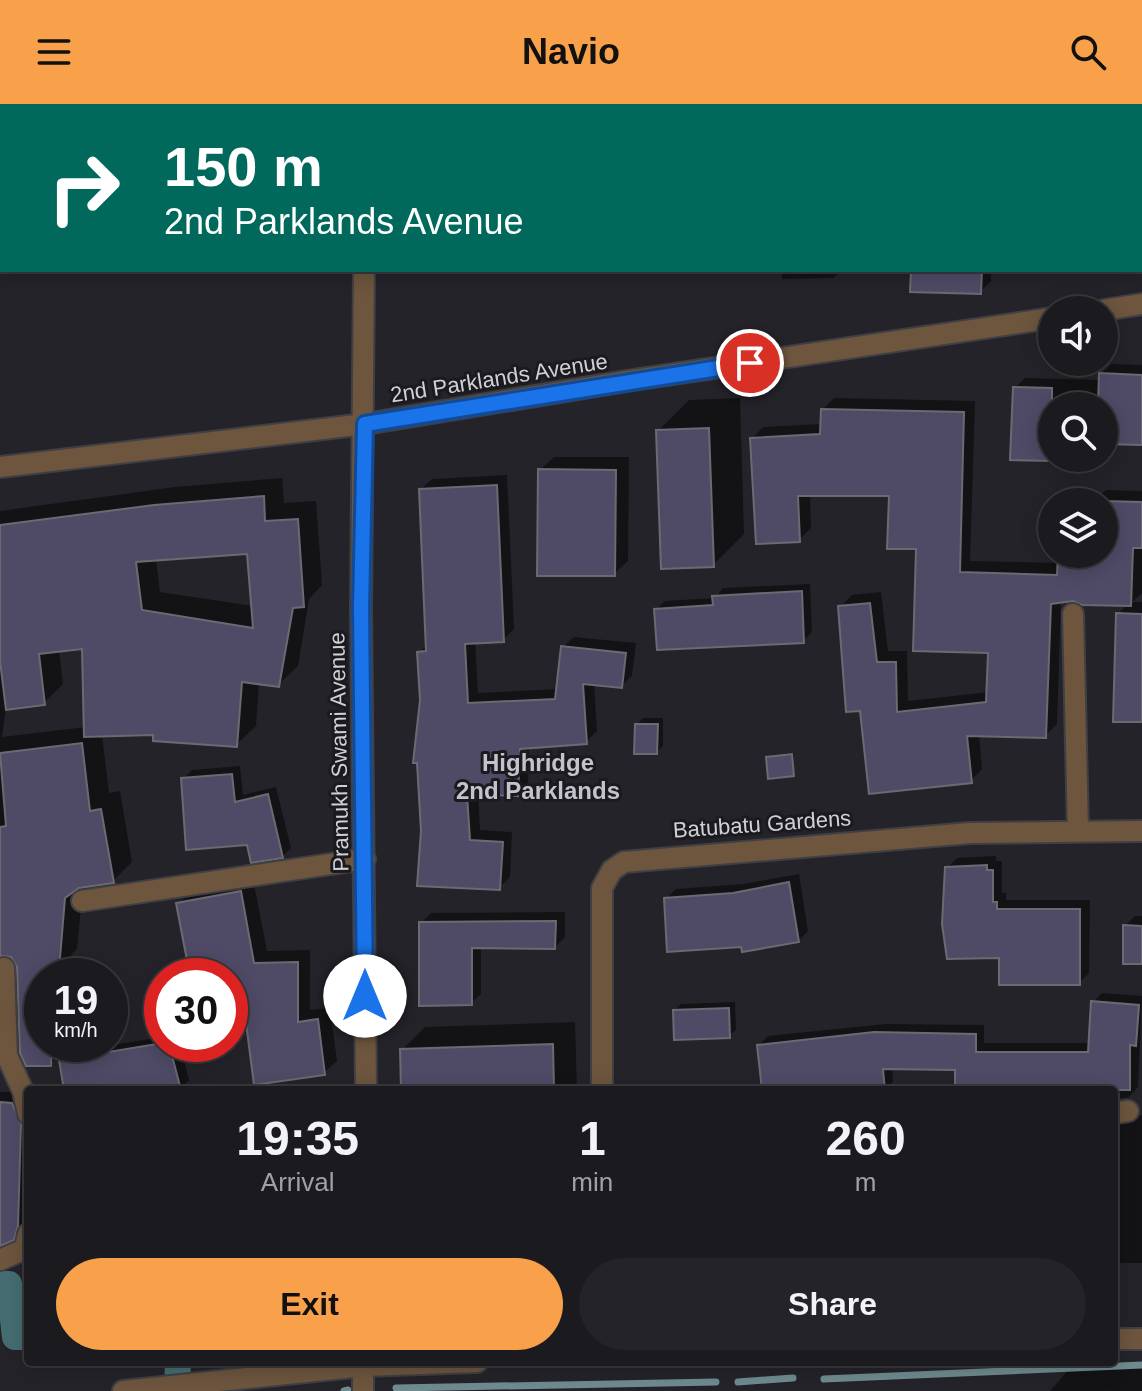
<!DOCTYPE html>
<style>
body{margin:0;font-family:Helvetica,sans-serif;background:#242328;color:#f1f3f6;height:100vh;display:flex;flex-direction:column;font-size:30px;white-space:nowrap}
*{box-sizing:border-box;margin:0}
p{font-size:26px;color:#a0a1a4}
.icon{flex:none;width:44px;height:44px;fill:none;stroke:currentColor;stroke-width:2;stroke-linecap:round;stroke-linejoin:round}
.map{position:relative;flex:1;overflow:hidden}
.details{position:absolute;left:24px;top:982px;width:1094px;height:280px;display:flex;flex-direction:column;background:#1b1a1f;border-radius:8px;box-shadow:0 4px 20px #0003,0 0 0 2px #39383d}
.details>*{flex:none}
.banner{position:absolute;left:0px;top:0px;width:1142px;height:168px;box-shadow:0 4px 20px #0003,0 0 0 2px #39383d;background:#00695c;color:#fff;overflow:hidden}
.tools{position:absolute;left:1038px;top:192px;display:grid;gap:16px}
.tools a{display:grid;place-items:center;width:80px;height:80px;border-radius:50%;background:#1b1a1f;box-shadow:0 4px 20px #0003,0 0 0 2px #39383d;font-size:40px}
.speed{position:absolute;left:24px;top:854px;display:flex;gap:16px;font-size:40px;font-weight:700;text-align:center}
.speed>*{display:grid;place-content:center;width:104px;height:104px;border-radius:50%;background:#1b1a1f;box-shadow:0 4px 20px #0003,0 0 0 2px #39383d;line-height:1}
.speed small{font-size:20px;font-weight:400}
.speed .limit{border:12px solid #d22;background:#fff;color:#111}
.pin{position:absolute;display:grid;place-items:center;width:68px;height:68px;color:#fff;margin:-34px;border:4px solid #fff;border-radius:50%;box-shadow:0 2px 8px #0007}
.me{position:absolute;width:88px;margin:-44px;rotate:0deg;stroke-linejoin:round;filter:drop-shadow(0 0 6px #0008)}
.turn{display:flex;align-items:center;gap:28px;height:168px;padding:0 32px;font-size:36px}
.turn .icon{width:104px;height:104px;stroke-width:2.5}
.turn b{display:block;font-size:56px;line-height:68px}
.eta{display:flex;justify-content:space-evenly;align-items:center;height:136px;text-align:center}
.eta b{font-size:48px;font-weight:700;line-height:56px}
.primary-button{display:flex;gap:16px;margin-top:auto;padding:16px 32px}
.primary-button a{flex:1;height:92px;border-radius:48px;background:#f8a14a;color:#111;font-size:32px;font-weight:700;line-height:92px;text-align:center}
.primary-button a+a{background:#242328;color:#f1f3f6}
header{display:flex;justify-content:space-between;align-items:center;height:104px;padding:0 32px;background:#f8a14a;color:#111;font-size:36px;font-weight:700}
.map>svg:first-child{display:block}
</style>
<header><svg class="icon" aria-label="menu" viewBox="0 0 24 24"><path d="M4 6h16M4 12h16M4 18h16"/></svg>Navio<svg class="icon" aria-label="search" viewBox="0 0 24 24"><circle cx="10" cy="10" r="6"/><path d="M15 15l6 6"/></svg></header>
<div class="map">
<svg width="1142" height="1287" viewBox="0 0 1142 1287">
<rect width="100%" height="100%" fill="#242329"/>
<!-- shadow -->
<path fill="#0007" fill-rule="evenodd" d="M49,0H152L49,2Z
M540,0H746L540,2Z
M780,0H1142V99L1140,2Z
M782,166H842L833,174L782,175Z
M913,166H991V177L980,188Z
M1023,166H1075L1073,169Z
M1111,260L1142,261V339L1104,338V302H1052V354H1088L1087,356L1012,354L1015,284L1025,274L1101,276V270Z
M740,294L744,430L713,461L658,327L689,296Z
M834,294L975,297L970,457L1059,459L1060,450H1104V398L1094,397L1106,386L1142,387V489L1132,498H1142V616L1118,510L1128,500L1074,495L1061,497L1057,620L1045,632L979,630L982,665L971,677L862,605L840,503L852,491L881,488L888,547H907L908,597L989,588L990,547L918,444L891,390H810L811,424L799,436L752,335L763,323L822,320V306Z
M554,353H629L628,457L614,470L540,366Z
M507,371L514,525L503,536L475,537L478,589L558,585L563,543L574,533L636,539L632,572L621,582L594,579L597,627L586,638L529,642L528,680L517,690L478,689L480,726L512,728L510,773L499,784L423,727L419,549L428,540L421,385L432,375Z
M282,374L284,399L316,397L322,481L309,495L298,562L278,581L259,578L256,622L236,641L156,629L102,631L109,689L120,687L132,758L113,777L83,782L77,845L71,851V872H42V940H70L50,960H27L19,863L0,786V407L175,383ZM249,448L253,502L160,488L156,455ZM84,543L86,623L2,633L6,604L44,599L63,580L59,546Z
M810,480L812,528L803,537L656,506L665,497L715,494L723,484Z
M643,614H663V642L657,648L637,621Z
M794,649L793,670L768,654L771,651Z
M240,662L243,691L276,683L291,744L283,752L248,739L183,675L192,666Z
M996,752V757H1002V789H1006V796H1090L1089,869L1079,879L1001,852L947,764L957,754Z
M799,770L808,827L798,837L743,841L666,795L676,785L744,780Z
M253,775L267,847L310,846V906L330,904L337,957L324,969L247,909H230V872H179V861L188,852L178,800L191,787Z
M565,808V833L555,843L481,842V890L471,899L421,819L431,809Z
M1135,812H1142V857L1125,822Z
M1102,889L1142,892L1138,983L1129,993L1114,995V986H957V964L892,963L893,978L885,986H764L759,941L768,932L885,920L984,921V939H1090L1093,898Z
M735,898L736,926L729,932L675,906L681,900Z
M575,918L577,986H402V946L425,923Z
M162,933V940H180L189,976L180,985L66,986L61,957L70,948Z
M0,988H23L28,1000V1116L14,1129L0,1128Z
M1142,1000V1159H1114V1006L1119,1013L1142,1011Z
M1142,1260V1287H1050L1070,1264Z"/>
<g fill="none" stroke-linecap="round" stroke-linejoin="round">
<!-- stream -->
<path stroke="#6f8b8f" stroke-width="7" d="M824,1275L1142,1261
M738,1278L793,1274
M396,1284L716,1278
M344,1287L348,1286"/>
<!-- canal -->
<path stroke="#456d71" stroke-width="26" d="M0,1180H9L15,1233H28
M177,1287L178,1258"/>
</g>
<!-- building -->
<path fill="#4f4b67" stroke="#6b6a71" stroke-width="2" fill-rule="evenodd" d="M911,166H982L981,190L910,188Z
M1099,269L1142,271V341L1104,340V302H1098Z
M1013,283L1052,284V357L1010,356Z
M821,305L964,308L960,468L1057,471L1058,450H1104V397L1142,398V444H1133L1131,502L1082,501L1073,497L1051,500L1046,634L967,632L972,679L869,690L860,607L846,608L838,502L870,499L877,558H896L897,608L986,598L988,549L913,547L916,445H887L889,392H798L800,438L756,440L750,334L820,330Z
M709,324L714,463L661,465L656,326Z
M538,365L616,366L615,472H537Z
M497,381L504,538L465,540L468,599L555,595L561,542L626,549L622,584L583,580L587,640L520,645L518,692L467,690L470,736L503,738L500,786L417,782L421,727L417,659H413L420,596L417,548L426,547L419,385Z
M264,392L265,417L298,415L304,503L293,504L279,583L242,578L237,643L153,637V631L84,633L82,545L39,550L45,601L6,606L0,557V421L154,401ZM247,450L253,524L142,506L136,458Z
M802,487L804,539L657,546L654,505L713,501L712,492Z
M1116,509L1142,510V618H1113Z
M635,620H658L657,650H634Z
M82,639L90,707L101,705L114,779L79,784L65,794L59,866H53V872H42V940H52L51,962H26L20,949L17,863L11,853L0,852V723L6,722L0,649Z
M792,650L794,672L768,675L766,653Z
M232,670L235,698L268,690L283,754L251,759L247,741L186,746L181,674Z
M987,761V766H993V798H997V805H1080V881H999V854L947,855L942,820L945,763Z
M789,778L799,838L742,848L741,843L667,848L664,794L733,789Z
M241,787L254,859L298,858V918L318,915L325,971L254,981L245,911H230V872H190L176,799Z
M556,817L555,845L472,844V901L419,902V818Z
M1123,821L1142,822V860H1123Z
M1091,897L1139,901L1136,942L1130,941V986H955V966L883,965L885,986H762L757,941L874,928L976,930V948H1088Z
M729,904L730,934L674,936L673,906Z
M157,940H169L181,986H64L59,956Z
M553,940L554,986H401L400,945Z
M0,998L12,999L21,1020L18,1122L14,1136L0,1142Z"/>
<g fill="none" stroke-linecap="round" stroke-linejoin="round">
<!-- minor casing -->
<g stroke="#403f44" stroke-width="24">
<path id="minor" d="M364,2V0
M364,166L361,503L366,986
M1104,206L1142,200
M0,363L365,320L633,276L1052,214
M1073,510L1078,727
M82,797L365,755
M4,864L7,952L23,987L28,1010
M602,986V784L612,766L624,758L970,729L1142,727
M1114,1009L1128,1007
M0,1156L25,1145L28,1130
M1114,1235H1142
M363,1258V1287
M123,1287L363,1262L477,1258"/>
</g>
<!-- minor -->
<use href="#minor" stroke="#6d553e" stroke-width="20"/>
</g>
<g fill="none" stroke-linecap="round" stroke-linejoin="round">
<!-- route casing -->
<g stroke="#114b97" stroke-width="20">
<path id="route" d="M365,892L361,503L365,320L750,259"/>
</g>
<!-- route -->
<use href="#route" stroke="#1a73e8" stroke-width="14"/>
</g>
<g text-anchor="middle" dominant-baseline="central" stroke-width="6" stroke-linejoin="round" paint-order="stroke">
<!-- street labels -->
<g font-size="22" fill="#d1d0d4" stroke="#1b1a1f">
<text transform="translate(499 274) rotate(-9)">2nd Parklands Avenue</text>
<text transform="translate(339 648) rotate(-91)">Pramukh Swami Avenue</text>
<text transform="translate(762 720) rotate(-4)">Batubatu Gardens</text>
</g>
<!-- neighbourhood labels -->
<g font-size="24" font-weight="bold" fill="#c4c3cb" stroke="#1b1a1f">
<text x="538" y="658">Highridge<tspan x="538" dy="28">2nd Parklands</tspan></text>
</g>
</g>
</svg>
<div class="tools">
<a><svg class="icon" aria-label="sound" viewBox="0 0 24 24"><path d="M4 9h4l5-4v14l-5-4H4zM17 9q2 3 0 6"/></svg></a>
<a><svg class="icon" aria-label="search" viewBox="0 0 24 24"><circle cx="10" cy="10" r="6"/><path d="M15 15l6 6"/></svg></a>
<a><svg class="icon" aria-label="layers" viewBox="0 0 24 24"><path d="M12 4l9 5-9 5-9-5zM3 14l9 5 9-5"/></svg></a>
</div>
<div class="speed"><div>19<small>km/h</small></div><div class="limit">30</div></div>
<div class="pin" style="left:750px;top:259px;background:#d93025"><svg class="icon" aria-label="arrive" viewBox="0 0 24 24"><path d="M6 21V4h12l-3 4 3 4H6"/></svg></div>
<svg class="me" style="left:365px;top:892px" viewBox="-20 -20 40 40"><circle r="19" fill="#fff"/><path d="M0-13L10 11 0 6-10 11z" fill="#1a73e8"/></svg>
<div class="banner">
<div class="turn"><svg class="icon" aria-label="right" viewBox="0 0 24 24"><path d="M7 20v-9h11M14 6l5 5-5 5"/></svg><div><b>150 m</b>2nd Parklands Avenue</div></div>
</div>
<section class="details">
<div class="eta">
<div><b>19:35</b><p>Arrival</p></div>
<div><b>1</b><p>min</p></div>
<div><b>260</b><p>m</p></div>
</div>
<div class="primary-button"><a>Exit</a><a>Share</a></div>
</section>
</div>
